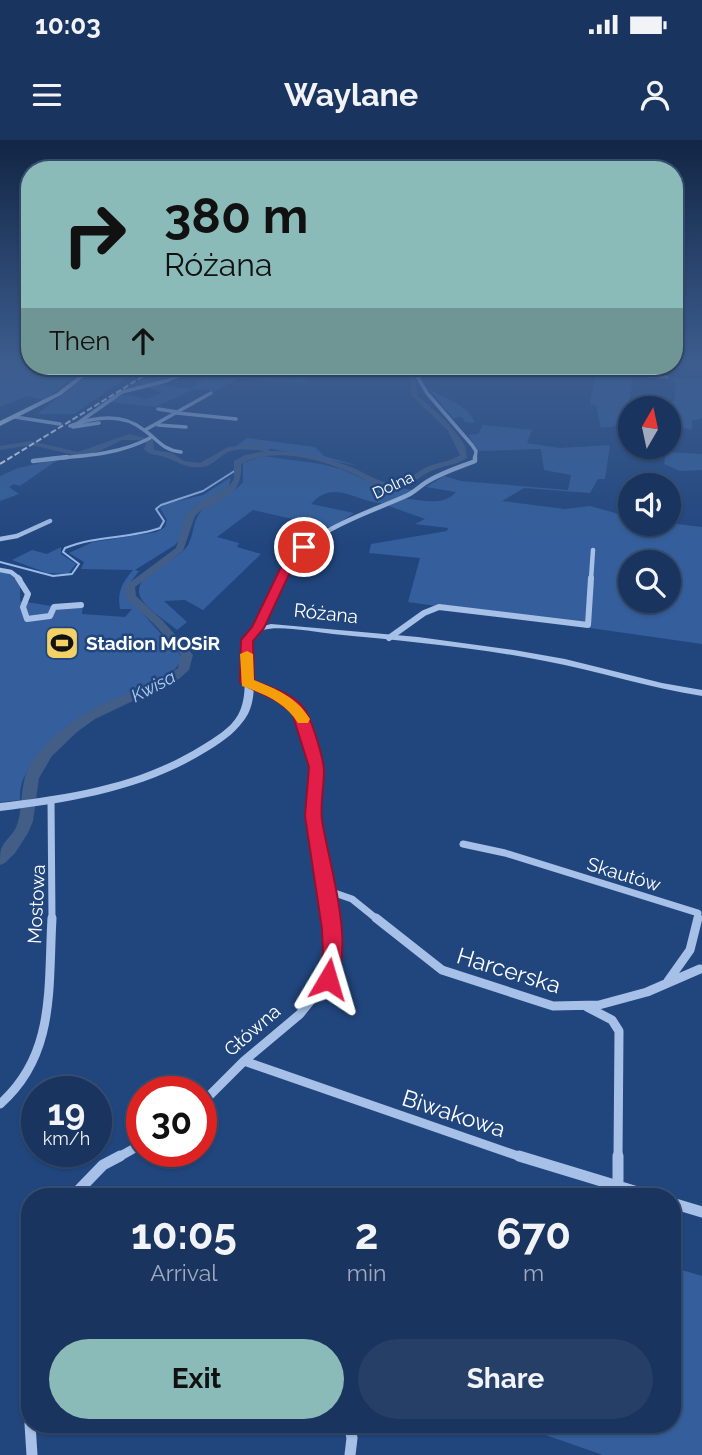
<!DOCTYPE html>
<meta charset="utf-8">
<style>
body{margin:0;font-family:Raleway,sans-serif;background:#263f67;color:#f1f3f6;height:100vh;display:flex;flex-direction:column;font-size:26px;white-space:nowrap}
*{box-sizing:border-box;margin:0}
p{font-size:23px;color:#9faabc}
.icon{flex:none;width:38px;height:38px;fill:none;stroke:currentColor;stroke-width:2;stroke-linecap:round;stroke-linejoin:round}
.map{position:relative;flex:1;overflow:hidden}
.side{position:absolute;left:21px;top:1048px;width:660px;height:245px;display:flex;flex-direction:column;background:#19345e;border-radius:28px;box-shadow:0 2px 5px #0004,0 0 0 2px #374f73}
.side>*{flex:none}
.guide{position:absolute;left:21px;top:21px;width:662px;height:214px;border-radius:28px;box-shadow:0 2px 5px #0004,0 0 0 2px #374f73;background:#8bbbb9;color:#111;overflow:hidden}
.needle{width:46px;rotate:9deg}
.buttons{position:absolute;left:618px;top:256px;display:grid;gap:14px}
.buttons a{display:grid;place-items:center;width:63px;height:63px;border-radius:50%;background:#19345e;box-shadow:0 2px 5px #0004,0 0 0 2px #374f73;font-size:35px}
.speed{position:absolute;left:21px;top:936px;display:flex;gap:14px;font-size:35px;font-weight:700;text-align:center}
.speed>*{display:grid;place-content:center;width:91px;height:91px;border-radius:50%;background:#19345e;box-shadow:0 2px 5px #0004,0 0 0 2px #374f73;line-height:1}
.speed small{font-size:18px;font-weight:400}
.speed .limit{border:10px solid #d22;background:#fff;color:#111}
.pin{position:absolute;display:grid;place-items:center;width:60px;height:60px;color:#fff;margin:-30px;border:4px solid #fff;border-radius:50%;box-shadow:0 2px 7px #0007}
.me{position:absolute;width:77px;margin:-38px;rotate:7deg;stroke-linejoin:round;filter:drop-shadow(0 0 5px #0008)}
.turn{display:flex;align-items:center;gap:24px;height:147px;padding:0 28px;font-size:32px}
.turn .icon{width:91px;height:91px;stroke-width:2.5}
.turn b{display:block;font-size:49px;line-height:60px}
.then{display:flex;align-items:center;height:66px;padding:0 28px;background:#0003;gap:14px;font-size:26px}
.eta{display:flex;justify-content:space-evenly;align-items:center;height:119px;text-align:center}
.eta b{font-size:42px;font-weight:700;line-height:49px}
.button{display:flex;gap:14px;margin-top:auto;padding:14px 28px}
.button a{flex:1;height:80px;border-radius:42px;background:#8bbbb9;color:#111;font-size:28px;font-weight:700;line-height:80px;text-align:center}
.button a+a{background:#263f67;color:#f1f3f6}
.status{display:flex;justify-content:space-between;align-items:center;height:49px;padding:0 35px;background:#19345e;direction:ltr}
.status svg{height:19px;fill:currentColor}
header{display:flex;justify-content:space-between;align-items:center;height:91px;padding:0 28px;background:#19345e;font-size:32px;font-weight:700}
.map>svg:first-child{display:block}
</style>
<div class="status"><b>10:03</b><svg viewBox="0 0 49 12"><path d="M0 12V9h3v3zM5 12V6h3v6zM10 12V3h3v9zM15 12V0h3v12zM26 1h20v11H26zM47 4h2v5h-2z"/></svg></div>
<header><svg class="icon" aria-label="menu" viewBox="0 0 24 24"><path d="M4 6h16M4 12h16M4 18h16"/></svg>Waylane<svg class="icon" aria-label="person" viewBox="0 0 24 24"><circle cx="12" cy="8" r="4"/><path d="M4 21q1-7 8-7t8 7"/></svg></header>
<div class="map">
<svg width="702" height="1315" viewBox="0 0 702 1315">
<rect width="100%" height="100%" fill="#21467e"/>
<!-- green -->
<path fill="#345f9c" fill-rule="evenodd" d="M0,222H30V226H86L49,257L43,260L27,256L0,267Z
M165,226H200L158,244L191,249L210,232L195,230L198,228L317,226L304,243L347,246L238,239L216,251L195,249L155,267L108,262C125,251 131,256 146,259L162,253L146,247L123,251Z
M558,230L633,236L628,268L630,284L601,288L596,265L590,264L596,233L575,232L573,238L558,237Z
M93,231L129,236L74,274H37Z
M674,238L702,239V278L692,281V290L669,284L668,268H662V264L675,261Z
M426,246C442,260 466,261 475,283L465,282L462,277L453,278Z
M483,285L532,290L527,303L560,308L610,305L605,339H598L590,353L524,348L502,361L565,369L590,366L630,377V383H669L702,387V504L408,462L420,418L369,413L371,404L447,391L448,388L415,384L425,379L386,365C391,363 397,360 402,359C421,358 442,368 456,352L426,347L444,336L461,341L568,350L571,335L544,330L541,309L479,311L468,295L478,294ZM630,422H668V460H630Z
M247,298L315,307L324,316L359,326L257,306H236Z
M666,312L702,314V330L680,331L664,324Z
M263,316L321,324L341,329L376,345L413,350C405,354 392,363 383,363C358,364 335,337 311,364L354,373L331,388L253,370L217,397L239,403L237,407L261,414L203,470L185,460L164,461L187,482L177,490C167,481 140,466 139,452C138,433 170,422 182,412C196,401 190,381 203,369C215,358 232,355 243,342V323Z
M59,319L20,346L14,344L9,347L19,354L0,361V336L18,328Z
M231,337L229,346L190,372L183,395L175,405L135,430L139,431L127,447L126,455L182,517C177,543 102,565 78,579C62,588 50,603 39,616C27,630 19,641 20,660L0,662V432L13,434L20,447V461L51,466L83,464L82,474L125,477L132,469H120C117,452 122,443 133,430L81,429L84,422L69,413L93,402L157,392L165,387L167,380L160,368L165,364L203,355Z
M61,407V414L76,424L68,434L47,433L12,420L32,410L47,414Z
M672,1127L702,1136V1315H603L517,1285L672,1284Z"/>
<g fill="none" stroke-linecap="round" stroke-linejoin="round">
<!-- stream -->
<path stroke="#99bae8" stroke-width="2" d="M0,422L53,436L72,434L79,424L63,412L65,408C96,395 129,399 160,388L164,381L156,369L161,365L203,351L236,330"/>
<!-- river -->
<path fill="#425d86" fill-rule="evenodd" d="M398,226H404L416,239L417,255L446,281L460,298L465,306L467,318C457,325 447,325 436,329C420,334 411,349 392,348C375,348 362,337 347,331C316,318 272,307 241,324C243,355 224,357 200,371L195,376L183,411L135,447L136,456L163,481L193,515L189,530L179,539L95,579L77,592L52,616L39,638L33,681L28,693L15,713L5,723L0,725C0,720 0,713 1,709C5,699 15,694 18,682C23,665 20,646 28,629C45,597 82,572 115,559C136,549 158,543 178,528L181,515L155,485L127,459L125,446L176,408L186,375L194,367L230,345L234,339V321L245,315L265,311C255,310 242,308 231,311C220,314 214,326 202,327C185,329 178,321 164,317C156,314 150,316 144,309L146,303L137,300H122L100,311L78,316L32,305L0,310V306L31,301L78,312L129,294L153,300L154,310L172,313L184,321L200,323L228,307L249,305L269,307L270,309L267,311C295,310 325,317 351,327C365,332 380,345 396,343C409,342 418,330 429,326C440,322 450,322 460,315L448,291L412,256L410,239Z"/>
<!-- minor-far5 -->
<path stroke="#a6c0e7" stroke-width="3.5" d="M411,226L427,253L472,305L476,311L475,319
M513,226L667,237
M418,236L457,226
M158,269L177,272
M177,273L236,279
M15,277L60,284
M78,283L122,252L166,241L200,227
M158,285L186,287
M70,286C94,277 123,273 144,290C158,300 163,310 181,312
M73,287L99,283
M145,290L211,253
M47,319C83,316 118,315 150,298"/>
<!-- minor-far4 -->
<path stroke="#a6c0e7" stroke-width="4.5" d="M33,321L67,317
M0,399L17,396L50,381
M0,430L11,432L20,439
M280,439C304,390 362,376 408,355C416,351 422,344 430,340C444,332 460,327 475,321V317
M591,439L593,410"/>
<!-- minor-far3 -->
<path stroke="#a6c0e7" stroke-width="6" d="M18,438L28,454L23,467L27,479L50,476L54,467L81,465
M257,488L281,438
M389,498L424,473L439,467L588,485L591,438
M247,543C274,555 297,559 306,590"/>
<!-- minor-far2 -->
<path stroke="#a6c0e7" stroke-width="7" d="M306,589L317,627L313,676L330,780
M51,660L52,780
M463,704L505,713L698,773L697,780
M326,750L352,759L378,780"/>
<!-- minor-far1 -->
<path stroke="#a6c0e7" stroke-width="9" d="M376,778L442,830L553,866L599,865L647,852L700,829
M668,841L690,810L698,778
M587,867L612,880L619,891L618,1018
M244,921L524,1018
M0,964C56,915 48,847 52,778
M201,964L244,921L300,874L328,839L333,812L330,778
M117,1018L142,1004"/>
<!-- minor -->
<path stroke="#a6c0e7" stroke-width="11" d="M519,1016L654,1057
M618,1046V1016
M72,1057L103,1025L120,1016
M672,1063L702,1072
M30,1156L25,1207L30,1276
M30,1284L32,1315
M349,1284L352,1298L350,1315"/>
<!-- tertiary -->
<path fill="#a6c0e7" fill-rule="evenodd" d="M271,484L418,497L514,510L565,519L662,543L702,550V556C649,548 598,531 545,521C475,507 404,501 333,494C315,492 279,485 263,490C257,492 254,495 251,500C251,524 259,552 248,574C239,590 224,601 209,610C146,650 73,662 0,671V663C70,655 140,644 201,606C214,598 230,589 238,575C250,553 242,524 243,500L252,489Z"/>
<!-- secondary -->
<path fill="#d0def6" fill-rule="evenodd" d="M92,226H98L61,255L0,286V281L57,253Z"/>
<!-- rail -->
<path stroke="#fff" stroke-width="2" stroke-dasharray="6 2.5" stroke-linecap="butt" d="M0,324L160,226"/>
</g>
<!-- sky -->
<linearGradient id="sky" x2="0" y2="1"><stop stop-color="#122645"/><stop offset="0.55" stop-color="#3d5d8f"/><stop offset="1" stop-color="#3d5d8f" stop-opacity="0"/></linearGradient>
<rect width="702" height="406" fill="url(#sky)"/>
<!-- route -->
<path fill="#e11d48" stroke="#92132f" stroke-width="2" d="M300,405L310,407L291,430L264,488L253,501L254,541C270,547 295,554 305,570C312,580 324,620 324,631C324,647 320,664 322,680C329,725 355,802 335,845L328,847L321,845L318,839L323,812L322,789L305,676L309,627L292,573L275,560L240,543L241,500L252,487L280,429Z"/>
<!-- slow -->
<path fill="#f59e0b" d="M247,511L253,514L254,540C277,549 297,558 310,579L308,583H298C285,562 264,554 242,546L240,514Z"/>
<!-- icons -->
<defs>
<g id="stadium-square" transform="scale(1.75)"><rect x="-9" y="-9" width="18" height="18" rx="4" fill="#f3d167" stroke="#21467e"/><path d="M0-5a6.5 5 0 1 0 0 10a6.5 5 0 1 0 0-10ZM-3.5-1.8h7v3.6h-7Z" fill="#111"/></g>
</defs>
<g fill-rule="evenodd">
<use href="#stadium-square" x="62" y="503"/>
</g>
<g text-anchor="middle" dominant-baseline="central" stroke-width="5" stroke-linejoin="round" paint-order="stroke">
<!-- far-street labels -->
<g font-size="16" fill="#fff" stroke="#21467e">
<text transform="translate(393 345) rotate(-25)">Dolna</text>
</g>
<!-- far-water labels -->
<g font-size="18" font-style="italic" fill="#b1caee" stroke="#21467e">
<text transform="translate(153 546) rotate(-28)">Kwisa</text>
</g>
<!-- street labels -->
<g font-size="19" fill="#fff" stroke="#21467e">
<text transform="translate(326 473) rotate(6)">Różana</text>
<text transform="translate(624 734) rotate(17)">Skautów</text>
<text transform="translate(36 764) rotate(-87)">Mostowa</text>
<text transform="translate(252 890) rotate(-41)">Główna</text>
</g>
<!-- poi labels -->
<g font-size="19" font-weight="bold" fill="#fff" stroke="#21467e" text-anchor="start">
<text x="86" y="503">Stadion MOSiR</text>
</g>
<!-- near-street labels -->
<g font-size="23" fill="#fff" stroke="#21467e">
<text transform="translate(509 830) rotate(17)">Harcerska</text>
<text transform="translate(454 973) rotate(18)">Biwakowa</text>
</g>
</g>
</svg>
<div class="buttons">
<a><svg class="needle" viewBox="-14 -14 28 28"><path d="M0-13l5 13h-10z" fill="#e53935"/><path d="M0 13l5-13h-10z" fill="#9faabc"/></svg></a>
<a><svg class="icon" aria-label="sound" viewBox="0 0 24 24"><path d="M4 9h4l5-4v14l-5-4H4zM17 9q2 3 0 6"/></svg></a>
<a><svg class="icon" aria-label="search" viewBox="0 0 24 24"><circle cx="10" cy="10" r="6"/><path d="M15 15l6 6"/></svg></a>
</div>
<div class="speed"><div>19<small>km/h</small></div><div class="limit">30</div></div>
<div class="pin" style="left:304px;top:407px;background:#d93025"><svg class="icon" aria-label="arrive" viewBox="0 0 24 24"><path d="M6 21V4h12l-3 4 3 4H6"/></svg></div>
<svg class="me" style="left:328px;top:839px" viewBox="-20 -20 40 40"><path d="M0-17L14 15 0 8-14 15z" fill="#e11d48" stroke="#fff" stroke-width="4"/></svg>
<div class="guide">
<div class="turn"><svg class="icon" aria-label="right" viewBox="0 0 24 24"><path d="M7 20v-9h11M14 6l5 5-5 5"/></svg><div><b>380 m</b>Różana</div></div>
<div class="then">Then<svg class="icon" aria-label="ahead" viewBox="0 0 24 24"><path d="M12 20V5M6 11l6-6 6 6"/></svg></div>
</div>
<section class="side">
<div class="eta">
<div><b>10:05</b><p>Arrival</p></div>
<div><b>2</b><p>min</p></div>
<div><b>670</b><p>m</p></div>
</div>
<div class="button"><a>Exit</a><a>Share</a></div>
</section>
</div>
